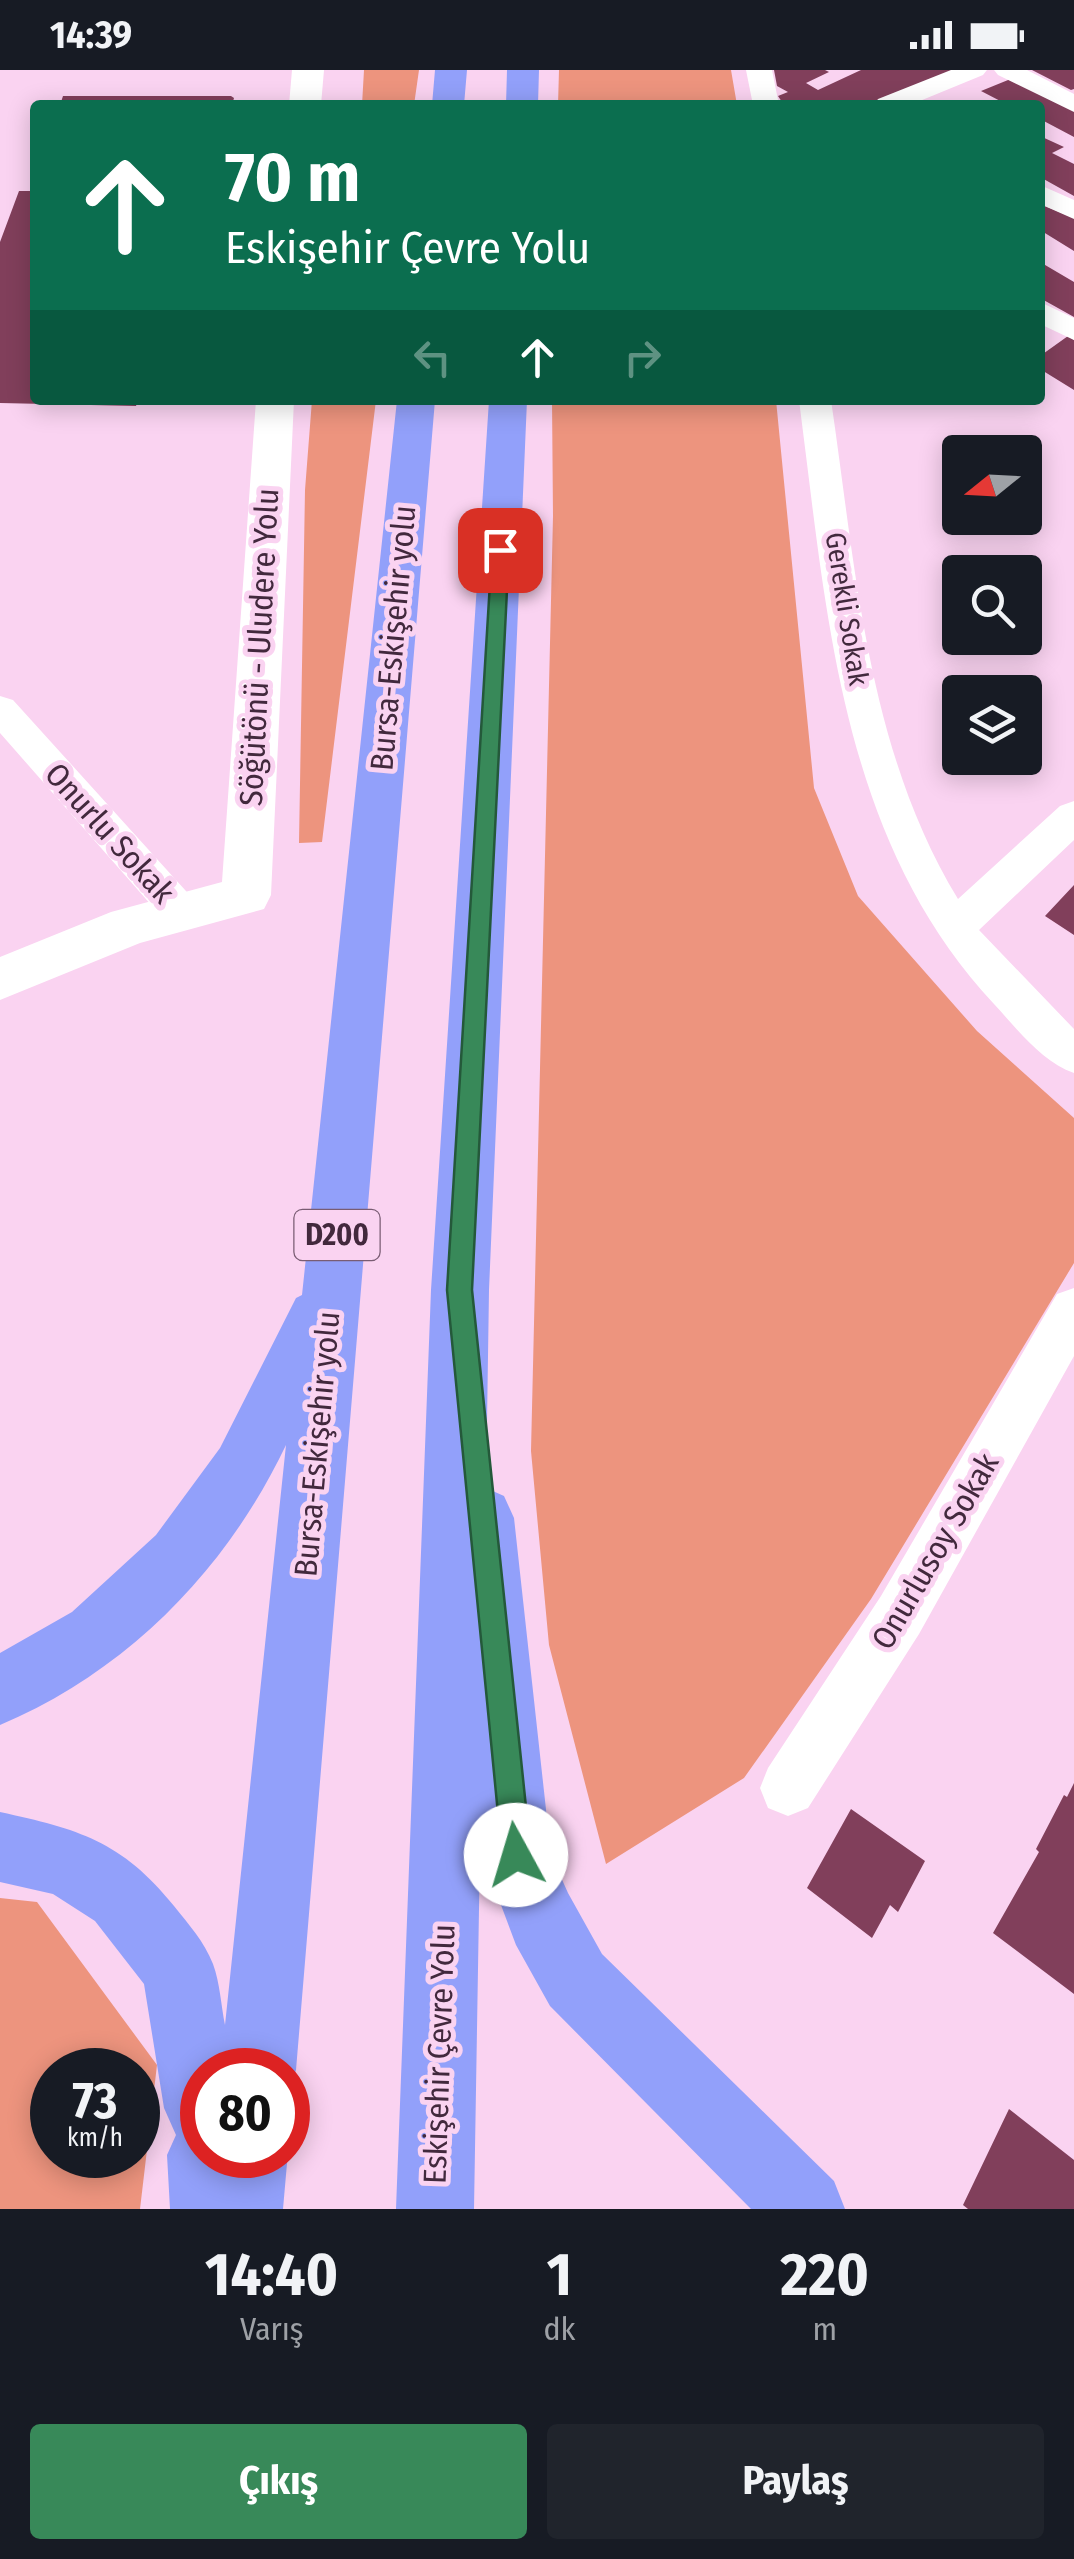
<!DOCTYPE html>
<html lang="tr">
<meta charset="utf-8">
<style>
body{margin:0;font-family:"Fira Sans Condensed",sans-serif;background:#20242c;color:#f1f3f6;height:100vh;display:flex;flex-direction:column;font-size:38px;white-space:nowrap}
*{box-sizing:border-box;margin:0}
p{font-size:32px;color:#9ea1a6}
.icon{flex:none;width:55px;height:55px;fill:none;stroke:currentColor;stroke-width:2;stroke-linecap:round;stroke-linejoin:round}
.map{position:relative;height:2139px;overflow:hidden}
.details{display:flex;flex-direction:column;background:#171b24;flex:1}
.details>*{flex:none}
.top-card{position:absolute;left:30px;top:30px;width:1015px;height:305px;border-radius:10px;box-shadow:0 5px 25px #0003;background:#0b6e4f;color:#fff;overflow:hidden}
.needle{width:65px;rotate:252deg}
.buttons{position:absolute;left:942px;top:365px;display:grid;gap:20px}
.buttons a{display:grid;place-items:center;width:100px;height:100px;border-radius:10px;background:#171b24;box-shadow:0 5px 25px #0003;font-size:50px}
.speed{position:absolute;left:30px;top:1978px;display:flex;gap:20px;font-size:50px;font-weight:700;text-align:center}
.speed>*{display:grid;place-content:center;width:130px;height:130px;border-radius:50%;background:#171b24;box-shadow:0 5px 25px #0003;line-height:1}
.speed small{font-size:25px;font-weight:400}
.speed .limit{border:15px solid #d22;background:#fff;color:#111}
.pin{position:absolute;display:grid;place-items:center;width:85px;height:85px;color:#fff;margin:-42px;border-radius:20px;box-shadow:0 5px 15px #0006}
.me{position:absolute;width:110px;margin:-55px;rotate:354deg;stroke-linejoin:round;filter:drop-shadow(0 0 8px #0008)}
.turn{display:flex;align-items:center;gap:35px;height:210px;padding:0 30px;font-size:45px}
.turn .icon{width:130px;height:130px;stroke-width:2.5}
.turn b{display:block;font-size:70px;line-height:85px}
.lanes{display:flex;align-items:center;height:95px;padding:0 30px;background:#0003;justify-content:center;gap:50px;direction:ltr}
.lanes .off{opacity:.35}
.eta{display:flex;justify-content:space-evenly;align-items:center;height:170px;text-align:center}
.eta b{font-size:60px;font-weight:700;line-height:70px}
.primary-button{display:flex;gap:20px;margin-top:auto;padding:20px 30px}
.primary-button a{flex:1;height:115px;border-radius:10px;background:#388959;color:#fff;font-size:40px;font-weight:700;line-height:115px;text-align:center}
.primary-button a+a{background:#20242c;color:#f1f3f6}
.status{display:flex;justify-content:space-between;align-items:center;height:70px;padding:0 50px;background:#171b24;direction:ltr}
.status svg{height:28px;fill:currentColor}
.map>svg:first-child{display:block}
</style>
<div class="status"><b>14:39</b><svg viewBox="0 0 49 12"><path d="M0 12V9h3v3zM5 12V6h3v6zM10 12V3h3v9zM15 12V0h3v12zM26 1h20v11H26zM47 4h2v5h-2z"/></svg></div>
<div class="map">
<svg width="1074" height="2139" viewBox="0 0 1074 2139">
<rect width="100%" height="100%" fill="#fad3f1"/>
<!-- green -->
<path fill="#ed947e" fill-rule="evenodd" d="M364,0H419L414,35H362Z
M559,0H731L737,35H558Z
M312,330H376L322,772L299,773L305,420Z
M552,330H776L814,718L858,826L977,961L1074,1048V1193L871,1529L744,1708L606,1794L549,1575L531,1381L553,446Z
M0,1828L37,1832L157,1995L140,2139H0ZM138,2000V2085H52V2000Z"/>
<!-- building -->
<path fill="#813f5b" d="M774,0H825L829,2L806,13L818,20L861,0H964L877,35H784L778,26L788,22L777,16Z
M1032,0H1074V19L1071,20Z
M1013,8L1074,40V67L1040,49V35H1008L981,21Z
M63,26H231L234,28L232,35H60Z
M1040,66L1064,77L1052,83L1074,94V126L1040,107Z
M19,121H35V330H138L136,336L0,333V172Z
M1040,134L1074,148V181L1040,160Z
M1040,192L1074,212V247L1040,228Z
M1068,266L1074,270V320L1040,299V286Z
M1074,815V865L1045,846Z
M1074,1713V1924L993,1863L1039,1782L1036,1779L1064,1725L1067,1727Z
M851,1739L925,1791L898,1842L890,1835L872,1868L807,1818Z
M1009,2039L1074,2090V2139H968L963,2135Z"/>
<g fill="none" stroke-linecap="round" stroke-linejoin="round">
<!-- minor -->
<path fill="#fff" fill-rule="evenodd" d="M746,0H772L779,35H753Z
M951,0H987L983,5L910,35H874L878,29Z
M994,0H1027L1074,24V42L998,5Z
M1040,115L1074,130V149L1040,134Z
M1040,232L1074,248V270L1040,254Z
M799,330H831C856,499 867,680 958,829L1060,736L1074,731V770L979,860L1074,959V1003C1042,992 1017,959 994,934C840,769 827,544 799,330Z
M0,626L13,630L195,831L201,842L195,853L181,858L167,853L0,663Z
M1074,1218V1286L919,1564L808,1738L788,1746L768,1738L760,1718L768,1698L881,1526L1057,1224Z"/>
<!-- tertiary -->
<path fill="#fff" fill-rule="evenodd" d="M292,0H324L321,35H289Z
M256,330H294L271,825L264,839L140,873L0,930V887L111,842L222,812Z"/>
<!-- trunk -->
<path fill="#92a0fa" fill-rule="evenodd" d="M435,0H467L464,35H432Z
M507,0H539L538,35H506Z
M397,330H435L296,2000L288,2020V2000H202V2085L288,2082L283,2139H170L167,2085L176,2065L164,2038L144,1914L95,1851L53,1824L0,1812V1742C78,1759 122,1771 174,1836C189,1855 204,1871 213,1894C220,1913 221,1935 225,1955L286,1375C227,1499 128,1601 0,1655V1583L72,1542L156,1465L220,1378L296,1228L302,1225Z
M489,330H527L489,1220L486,1418L504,1426L514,1448L551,1785L568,1823L602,1884L834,2111L845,2139H751L550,1936L516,1875L480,1779L474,2139H396L431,1220Z"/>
</g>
<!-- route -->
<path fill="#388959" stroke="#24593a" stroke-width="2.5" d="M500,474L509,480L472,1220L531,1785L527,1795L516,1799L506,1795L502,1785L447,1220L492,480Z"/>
<g text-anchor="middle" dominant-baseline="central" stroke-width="10" stroke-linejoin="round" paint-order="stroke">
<!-- far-street labels -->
<g font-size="28" fill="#42293d" stroke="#fad3f1">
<text transform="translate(847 539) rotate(81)">Gerekli Sokak</text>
</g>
<!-- shield labels -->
<rect fill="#fad3f1" stroke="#795c73" stroke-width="2.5" x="294.5" y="1140" width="85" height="50" rx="8"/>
<g font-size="30" font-weight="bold" fill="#42293d">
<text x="337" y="1165">D200</text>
</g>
<!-- street labels -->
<g font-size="32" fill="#42293d" stroke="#fad3f1">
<text transform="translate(393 568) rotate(-85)">Bursa-Eskişehir yolu</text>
<text transform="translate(259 577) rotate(-87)">Söğütönü - Uludere Yolu</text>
<text transform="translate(110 763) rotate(48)">Onurlu Sokak</text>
<text transform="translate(317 1374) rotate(-85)">Bursa-Eskişehir yolu</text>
<text transform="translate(935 1481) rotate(-60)">Onurlusoy Sokak</text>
<text transform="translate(439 1984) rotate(-88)">Eskişehir Çevre Yolu</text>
</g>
</g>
</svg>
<div class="buttons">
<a><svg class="needle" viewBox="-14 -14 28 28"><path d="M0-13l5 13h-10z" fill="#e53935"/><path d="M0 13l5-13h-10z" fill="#9ea1a6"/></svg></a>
<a><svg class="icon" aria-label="search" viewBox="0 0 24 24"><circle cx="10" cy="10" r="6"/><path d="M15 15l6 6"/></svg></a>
<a><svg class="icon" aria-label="layers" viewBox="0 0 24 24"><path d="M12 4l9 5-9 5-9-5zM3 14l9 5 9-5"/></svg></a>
</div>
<div class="speed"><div>73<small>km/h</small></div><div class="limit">80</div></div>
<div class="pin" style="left:500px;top:480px;background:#d93025"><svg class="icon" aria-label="arrive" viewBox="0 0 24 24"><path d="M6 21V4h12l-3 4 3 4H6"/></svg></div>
<svg class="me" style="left:516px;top:1785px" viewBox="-20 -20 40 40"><circle r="19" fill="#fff"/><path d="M0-13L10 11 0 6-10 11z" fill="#388959"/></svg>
<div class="top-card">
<div class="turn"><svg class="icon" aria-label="ahead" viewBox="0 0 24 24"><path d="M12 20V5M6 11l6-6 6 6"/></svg><div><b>70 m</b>Eskişehir Çevre Yolu</div></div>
<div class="lanes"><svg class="icon off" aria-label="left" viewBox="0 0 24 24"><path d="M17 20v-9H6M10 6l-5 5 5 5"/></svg><svg class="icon" aria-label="ahead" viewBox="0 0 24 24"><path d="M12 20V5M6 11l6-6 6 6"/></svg><svg class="icon off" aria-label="right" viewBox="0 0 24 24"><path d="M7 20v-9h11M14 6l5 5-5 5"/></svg></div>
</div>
</div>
<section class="details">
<div class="eta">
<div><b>14:40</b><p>Varış</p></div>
<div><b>1</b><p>dk</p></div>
<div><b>220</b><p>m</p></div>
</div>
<div class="primary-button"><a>Çıkış</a><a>Paylaş</a></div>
</section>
